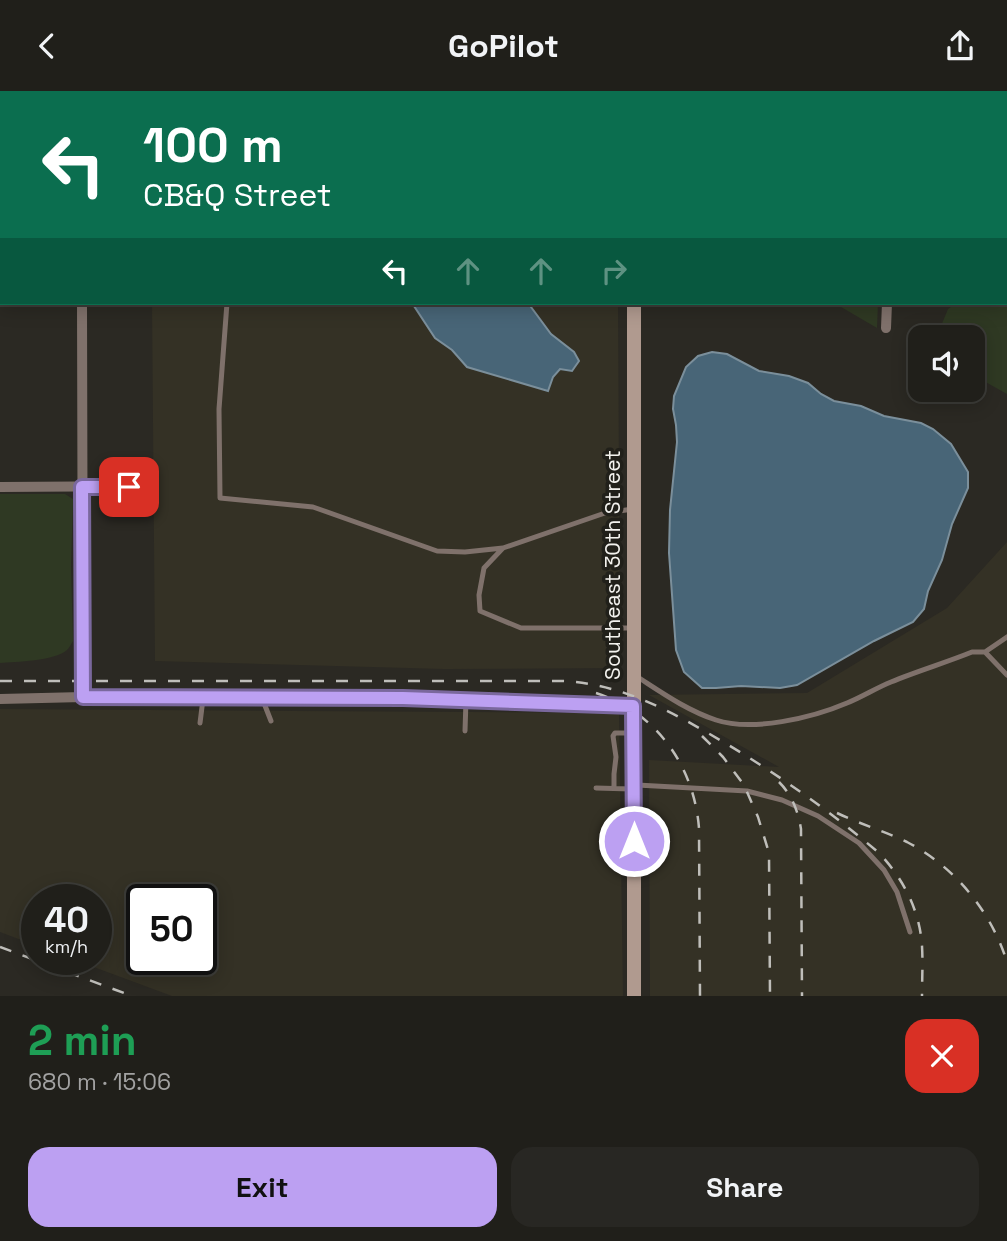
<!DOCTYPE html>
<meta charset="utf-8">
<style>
body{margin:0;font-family:"Space Grotesk",sans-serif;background:#282723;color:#f1f3f6;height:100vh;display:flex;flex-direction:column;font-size:26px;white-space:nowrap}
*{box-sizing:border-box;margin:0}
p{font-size:23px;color:#a2a2a2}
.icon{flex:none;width:38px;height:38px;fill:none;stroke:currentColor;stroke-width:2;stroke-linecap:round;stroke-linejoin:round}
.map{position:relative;height:905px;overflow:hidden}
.sheet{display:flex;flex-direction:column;background:#201f1a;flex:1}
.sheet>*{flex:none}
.banner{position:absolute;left:0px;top:0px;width:1008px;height:214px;box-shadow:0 4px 18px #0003,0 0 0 2px #3d3d39;background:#0b6e4f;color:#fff;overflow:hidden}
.buttons{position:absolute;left:908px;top:234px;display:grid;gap:14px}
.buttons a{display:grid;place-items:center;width:77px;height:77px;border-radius:14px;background:#201f1a;box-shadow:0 4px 18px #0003,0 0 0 2px #3d3d39;font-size:35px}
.speed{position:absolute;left:21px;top:793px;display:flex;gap:14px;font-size:35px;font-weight:700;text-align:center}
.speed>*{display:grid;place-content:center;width:91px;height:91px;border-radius:50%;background:#201f1a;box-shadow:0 4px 18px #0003,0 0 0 2px #3d3d39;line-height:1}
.speed small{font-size:18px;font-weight:400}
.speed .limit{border:4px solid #111;border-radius:10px;background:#fff;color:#111}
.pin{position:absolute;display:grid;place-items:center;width:60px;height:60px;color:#fff;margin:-30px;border-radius:14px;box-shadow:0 4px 10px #0006}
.me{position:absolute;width:77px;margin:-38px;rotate:0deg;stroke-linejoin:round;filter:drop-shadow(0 0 5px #0008)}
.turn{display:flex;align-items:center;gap:24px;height:147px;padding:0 28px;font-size:32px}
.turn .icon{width:91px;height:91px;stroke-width:2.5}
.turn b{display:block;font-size:49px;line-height:60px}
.lanes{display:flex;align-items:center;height:66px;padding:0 28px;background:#0003;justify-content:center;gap:35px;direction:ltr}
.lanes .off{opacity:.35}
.round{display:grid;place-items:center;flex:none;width:74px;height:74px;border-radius:21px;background:#282723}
.headline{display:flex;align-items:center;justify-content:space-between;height:119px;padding:0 28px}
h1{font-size:42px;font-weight:800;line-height:52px;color:#1e9e55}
.cta{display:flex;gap:14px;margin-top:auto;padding:14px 28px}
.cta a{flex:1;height:80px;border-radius:21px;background:#bca0f2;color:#111;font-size:28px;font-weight:800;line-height:80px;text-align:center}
.cta a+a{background:#282723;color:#f1f3f6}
header{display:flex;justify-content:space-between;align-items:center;height:91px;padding:0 28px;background:#201f1a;font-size:32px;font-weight:800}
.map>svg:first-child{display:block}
</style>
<header><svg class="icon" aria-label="back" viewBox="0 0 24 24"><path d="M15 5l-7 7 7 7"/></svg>GoPilot<svg class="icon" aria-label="share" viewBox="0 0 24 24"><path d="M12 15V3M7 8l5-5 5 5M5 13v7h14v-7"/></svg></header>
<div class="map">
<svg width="1007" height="905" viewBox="0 0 1007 905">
<rect width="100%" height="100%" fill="#2b2923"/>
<!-- built -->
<path fill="#343125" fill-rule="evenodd" d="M152,212H618L620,577L444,578L155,570Z
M1007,451V905H650L649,669L779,676L649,604L807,602L947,517Z
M0,618L619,622L623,905H172L72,868H96V808H37V855L0,841ZM142,808H201V868H142Z"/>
<!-- green -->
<path fill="#2f3923" d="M645,0H1007V12L1006,2H645Z
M1006,181H1007V303L973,284V247H936L948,218L957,212H1006Z
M836,212H878L877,237L836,213Z
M0,403H65L73,408L71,475L73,550C71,553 69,557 67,559C54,570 16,571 0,572Z"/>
<!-- water -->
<path fill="#486577" stroke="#7b8f9b" stroke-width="2" d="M412,212H528L551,243L574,261L579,270L572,280L560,278L553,286L548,300L467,276L452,259L435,247Z
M712,261L727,263L759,280L789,285L808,292L821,303L834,310L861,315L884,325L921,332L933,338L951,353L968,381V397L952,433L942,469L928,500L924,518L913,531L874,550L797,594L780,597L741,595L716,597H702L684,581L676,559L669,462L670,419L677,351L676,334L673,318L674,305L686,276L698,265Z"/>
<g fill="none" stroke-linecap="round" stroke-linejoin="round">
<!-- path -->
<path stroke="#81807a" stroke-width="2" stroke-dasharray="7 3.5" stroke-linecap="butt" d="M111,0L116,2"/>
<!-- lane -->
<path stroke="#7f716b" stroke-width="5" d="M565,0L572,2
M227,212L219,318L220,407L313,416L437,460L465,461L503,457
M633,537H521L480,520L479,504L484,477L503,457L605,422L633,418
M985,561L1007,584
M636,585C661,601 686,619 716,629C752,641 812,627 847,612C862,606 876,597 891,591C917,580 945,572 972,561H985L1007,546
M262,607L271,630
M200,632L203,608
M465,640L466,609
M637,694L747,700L782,709L818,725L859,752L884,779L897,801L910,841
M596,697L631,698
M614,697V683L616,666L613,645L615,642H633"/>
<!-- street -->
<path stroke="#7f716b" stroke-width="10" d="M81,2V0
M1006,127H1007
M82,212L83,606
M886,237L887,212
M0,396L153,395
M0,608L83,606L403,607L633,615"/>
<!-- secondary -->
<path stroke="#b09a8f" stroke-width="14" d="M632,0V2
M0,127H2
M634,212V905"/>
<!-- primary -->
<path stroke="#d6baac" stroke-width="16" d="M147,0L151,2"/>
<!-- rail -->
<path stroke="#bfbeba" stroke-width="2.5" stroke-dasharray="12 12" stroke-linecap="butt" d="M0,590H561C622,592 674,622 725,652C779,684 831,721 879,762C903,787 920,820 922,855C923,872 922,889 922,905
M596,602C656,621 694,675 699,737L700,905
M702,645L723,666L744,694L758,726L769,762L770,905
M779,691C792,704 798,720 801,738L802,905
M837,722C860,733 884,740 907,751C955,776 991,820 1007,871
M0,856L132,905"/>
</g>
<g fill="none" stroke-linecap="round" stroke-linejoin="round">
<!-- route casing -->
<g stroke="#7a689d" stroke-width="18">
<path id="route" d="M129,396H82L83,606L403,607L633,615L634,750"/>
</g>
<!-- route -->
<use href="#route" stroke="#bca0f2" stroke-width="12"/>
</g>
<g text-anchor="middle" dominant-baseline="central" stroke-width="7" stroke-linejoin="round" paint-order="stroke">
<!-- street labels -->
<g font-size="21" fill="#f3f2ee" stroke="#21201a">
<text transform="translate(612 474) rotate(-90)">Southeast 30th Street</text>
</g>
</g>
</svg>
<div class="buttons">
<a><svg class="icon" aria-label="sound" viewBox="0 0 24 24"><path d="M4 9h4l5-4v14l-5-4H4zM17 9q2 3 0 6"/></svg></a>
</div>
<div class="speed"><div>40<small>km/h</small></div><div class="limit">50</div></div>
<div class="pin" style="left:129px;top:396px;background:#d93025"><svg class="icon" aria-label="arrive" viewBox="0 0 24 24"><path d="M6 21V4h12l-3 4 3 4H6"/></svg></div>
<svg class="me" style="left:634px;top:750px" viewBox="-20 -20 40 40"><circle r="17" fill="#bca0f2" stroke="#fff" stroke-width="3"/><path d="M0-11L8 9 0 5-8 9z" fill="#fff"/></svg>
<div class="banner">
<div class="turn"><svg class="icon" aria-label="left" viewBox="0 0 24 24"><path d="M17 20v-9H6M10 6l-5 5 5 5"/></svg><div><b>100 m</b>CB&amp;Q Street</div></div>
<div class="lanes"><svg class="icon" aria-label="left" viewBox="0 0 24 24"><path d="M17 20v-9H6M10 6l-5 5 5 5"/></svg><svg class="icon off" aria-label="ahead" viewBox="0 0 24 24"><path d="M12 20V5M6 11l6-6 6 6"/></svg><svg class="icon off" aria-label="ahead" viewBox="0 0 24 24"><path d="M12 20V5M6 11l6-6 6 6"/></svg><svg class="icon off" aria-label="right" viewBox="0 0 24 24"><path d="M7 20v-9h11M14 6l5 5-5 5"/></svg></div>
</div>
</div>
<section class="sheet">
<div class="headline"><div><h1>2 min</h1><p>680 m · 15:06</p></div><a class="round" style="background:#d93025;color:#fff"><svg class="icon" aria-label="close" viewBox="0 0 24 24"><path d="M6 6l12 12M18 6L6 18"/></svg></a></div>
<div class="cta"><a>Exit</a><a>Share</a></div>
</section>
